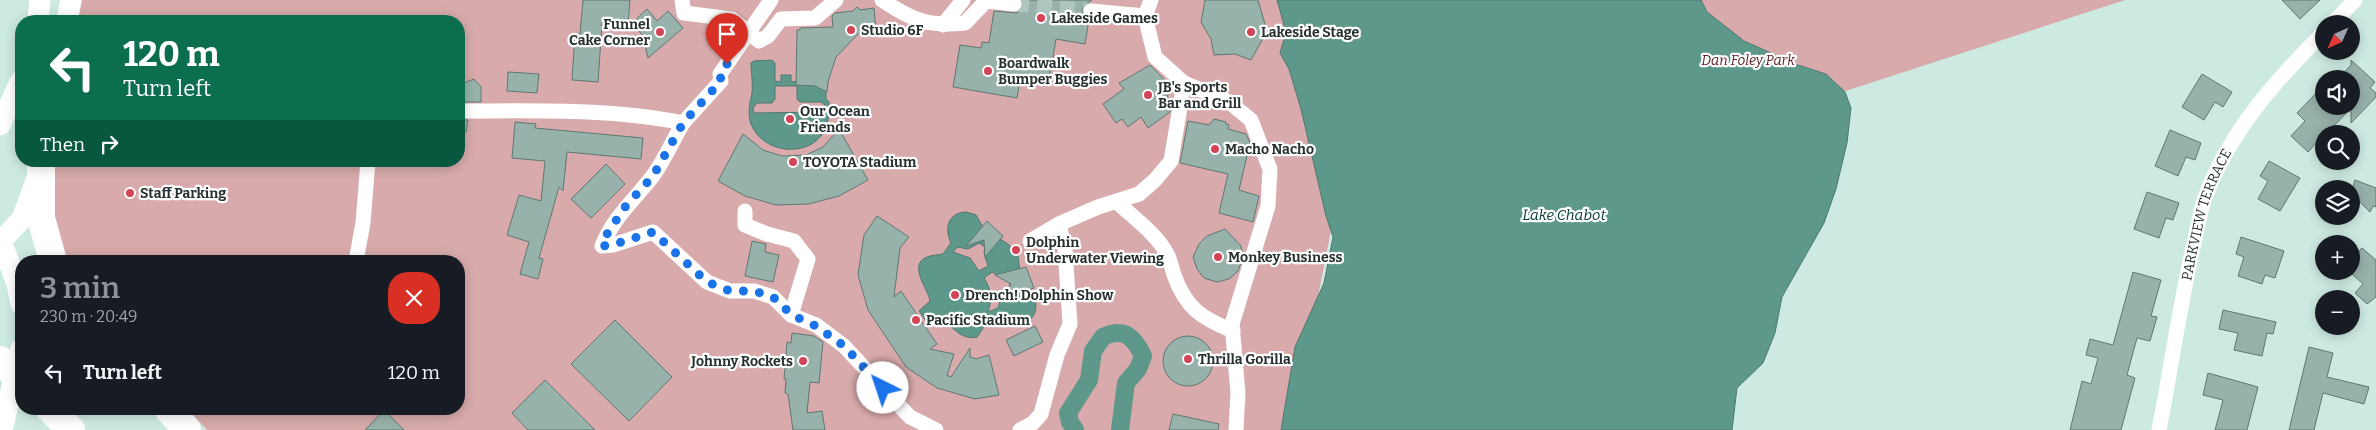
<!DOCTYPE html>
<meta charset="utf-8">
<style>
body{margin:0;font-family:Bitter,serif;background:#242831;color:#f1f3f6;height:100vh;display:flex;flex-direction:column;font-size:19px;white-space:nowrap}
*{box-sizing:border-box;margin:0}
p{font-size:16px;color:#9ea1a6}
.icon{flex:none;width:28px;height:28px;fill:none;stroke:currentColor;stroke-width:2;stroke-linecap:round;stroke-linejoin:round}
.map{position:relative;flex:1;overflow:hidden}
.side{position:absolute;left:15px;top:255px;width:450px;height:160px;display:flex;flex-direction:column;background:#171b24;border-radius:20px;box-shadow:0 2px 12px #0003}
.side>*{flex:none}
.hud{position:absolute;left:15px;top:15px;width:450px;height:152px;border-radius:20px;box-shadow:0 2px 12px #0003;background:#0b6e4f;color:#fff;overflow:hidden}
.needle{width:32px;rotate:225deg}
.tools{position:absolute;left:2315px;top:15px;display:grid;gap:10px}
.tools a{display:grid;place-items:center;width:45px;height:45px;border-radius:50%;background:#171b24;box-shadow:0 2px 12px #0003;font-size:25px}
.pin{position:absolute;display:grid;place-items:center;width:42px;height:42px;color:#fff;margin:-51px -21px;border-radius:50% 50% 50% 0;rotate:-45deg;box-shadow:0 0 5px #0007}
.pin .icon{rotate:45deg}
.me{position:absolute;width:55px;margin:-28px;rotate:319deg;stroke-linejoin:round;filter:drop-shadow(0 0 4px #0008)}
.turn{display:flex;align-items:center;gap:18px;height:105px;padding:0 25px;font-size:22px}
.turn .icon{width:65px;height:65px;stroke-width:2.5}
.turn b{display:block;font-size:35px;line-height:42px}
.then{display:flex;align-items:center;height:48px;padding:0 25px;background:#0003;gap:10px;font-size:19px}
.round{display:grid;place-items:center;flex:none;width:52px;height:52px;border-radius:20px;background:#242831}
.overview{display:flex;align-items:center;justify-content:space-between;height:85px;padding:0 25px}
h1{font-size:30px;font-weight:600;line-height:38px;color:#8c9099}
ul{padding:0;list-style:none}
li{display:flex;align-items:center;gap:15px;height:65px;padding:0 25px}
li div{flex:1}
li b{display:block;font-size:19px}
li em{font-style:normal}
.map>svg:first-child{display:block}
</style>
<div class="map">
<svg width="2376" height="430" viewBox="0 0 2376 430">
<rect width="100%" height="100%" fill="#cdeae2"/>
<!-- green -->
<path fill="#d8aaab" d="M82,0H1291L1334,215L1292,430H207L188,409H459V261H51V161H459V21H78Z
M1650,0H2125L1717,133Z"/>
<!-- water -->
<path fill="#5e988b" stroke="#4e7970" fill-rule="evenodd" d="M1277,0H1701L1707,12L1744,41L1798,65L1826,74L1845,92L1851,108L1847,143L1836,189L1824,223L1782,297L1775,333L1763,363L1737,388L1732,430H1281L1295,347L1324,283L1333,237L1326,216L1301,109L1289,69L1280,53L1286,32Z
M772,60L775,63V81L781,82V75H791V82L826,78V99L829,102C829,112 829,123 824,132C807,159 762,153 751,124C748,116 749,106 751,98C754,88 751,74 751,63L754,61ZM775,86H797V99L800,102H821L825,105L824,112L754,113L753,108L757,103H772L775,99Z
M966,212L976,215L984,229L1008,244L1018,256L1022,288C1054,302 1024,343 1001,316C985,320 987,324 977,337C961,341 950,325 940,315H935L926,321L919,311L930,301C929,290 907,265 927,257C932,255 938,255 943,254L951,243C944,228 948,213 966,212ZM979,243L985,247L984,253L988,266L979,271L970,258L953,252L957,247L968,249ZM992,272L1009,282L1011,288L1002,296L998,308L988,312C992,300 992,290 984,278Z"/>
<g fill="none" stroke-linecap="round" stroke-linejoin="round">
<!-- canal -->
<path stroke="#5e988b" stroke-width="18" d="M1075,430L1070,422L1068,413L1089,380L1093,351L1103,337C1124,327 1134,337 1143,356L1138,369L1126,383L1120,430"/>
</g>
<!-- building -->
<path fill="#97b2ab" stroke="#5f7872" d="M583,0H630L628,25L602,23L598,82L572,80L575,34H580Z
M1022,0H1092L1084,5L1082,10L1083,15L1089,20L1085,44L1056,39L1048,86L1020,81L1017,98L953,87L960,45L981,48L982,42L989,43L994,11L1017,13L1022,9Z
M1205,0H1258L1267,31L1251,60L1235,54L1214,55L1211,39L1201,22Z
M2282,0H2320L2300,19Z
M857,7L860,10L874,8L876,29L861,31L836,57L828,82L827,92L815,86L796,85L797,30H800V28L833,27L832,16L835,13L853,11Z
M647,9L657,21L668,11L683,28L648,58L643,36L632,23Z
M2351,60L2375,82L2370,88L2376,93V97L2351,123V108L2326,134H2324L2308,152L2291,136L2305,121L2297,113L2324,85V106H2351V79H2338L2351,65Z
M1150,65L1174,89L1167,96L1171,102L1170,112L1148,128L1141,117L1128,127L1122,119L1116,123L1103,104L1124,89L1119,83Z
M508,72L539,74L537,93L507,91Z
M2202,74L2232,92L2223,107L2215,102L2204,120L2182,107Z
M474,79L481,87V102H459V85Z
M1214,119L1226,122V124L1229,125L1228,129L1246,134L1250,143L1239,190L1259,196L1253,222L1219,213L1228,174L1180,163L1188,121L1209,125Z
M459,120H468L466,132L459,131Z
M515,122L536,124L535,128L643,138L641,159L567,152L563,191L559,187L539,258L543,259L538,279L520,274L529,242L507,235L519,195L541,201L545,161L512,158Z
M839,129L868,180L839,196L809,204L776,205L745,196L718,181L743,134L763,150L782,156L806,155L823,147Z
M2170,130L2201,143L2195,160L2186,157L2178,176L2155,166Z
M2269,161L2300,178L2280,211L2258,199L2268,181L2260,176Z
M606,164L625,184L591,218L571,199Z
M2355,180L2376,188V207L2373,206L2370,212L2351,193Z
M2147,192L2179,203L2173,220L2166,218L2159,238L2134,229Z
M877,216L909,237L900,248L894,297L901,291L937,344L930,349L954,354L947,375L951,377L970,348V357L976,359L989,355L999,395L975,399L937,388L906,367L868,310L858,275L864,235Z
M987,221L1003,236L985,257L984,240L966,246Z
M1225,229L1241,246L1243,257L1238,271L1229,279L1217,282L1204,278L1197,269L1193,257L1199,244L1207,236Z
M2241,237L2284,251L2275,278L2265,275L2262,284L2238,276L2244,257L2236,254Z
M752,241L766,244L765,252L779,255L773,282L745,276Z
M2362,248L2376,260V297L2367,304L2355,293L2363,284L2351,273V260Z
M1026,267L1034,288L1000,301L1011,284L995,275Z
M2133,272L2161,280L2151,316L2157,317L2150,341L2137,338L2127,375L2135,378L2121,430H2070L2082,381L2091,384L2098,358L2086,355L2090,339L2113,345Z
M2223,310L2276,322L2273,334L2267,333L2262,356L2234,350L2238,333L2219,329Z
M615,320L672,377L629,421L571,364Z
M1035,326L1043,342L1014,356L1006,340Z
M792,333L814,336L823,342L819,383L810,382L807,413L822,411L825,430H793L788,394L785,393L786,379H784L787,342L791,343Z
M1163 361a25 25 0 1 1 50 0a25 25 0 1 1-50 0Z
M2309,347L2333,353L2327,377L2369,387L2364,404L2323,393L2314,430H2289Z
M2208,373L2258,387L2247,430H2215L2223,400L2203,395Z
M545,380L595,430H528L512,413Z
M384,410L404,430H365Z
M1173,414L1219,424L1218,430H1169Z"/>
<g fill="none" stroke-linecap="round" stroke-linejoin="round">
<!-- street-tunnel -->
<path stroke="#acc5be" stroke-width="15" stroke-dasharray="15 8" stroke-linecap="butt" d="M1014,4L1091,11"/>
<!-- street -->
<g stroke="#fff" stroke-width="15">
<path d="M682,0L684,13L732,19L759,41L768,36L781,19L815,18L836,0"/>
<path d="M882,0C912,20 928,27 965,23L986,1L1014,4"/>
<path d="M1151,0L1145,16L1155,57L1184,83L1229,102L1251,120L1270,169L1268,206L1232,324L1238,393L1236,430"/>
<path d="M1091,11L1145,16"/>
<path d="M2332,24L2355,0"/>
<path d="M943,25L963,0"/>
<path d="M459,111C531,111 612,108 683,123L721,81L720,74L771,0"/>
<path d="M683,123C673,140 664,161 652,177C634,200 613,218 602,246L613,245L653,232L707,282L730,291H754L773,297L791,315L816,325L844,346L910,417L936,430"/>
<path d="M1118,203C1134,218 1158,235 1168,256C1171,262 1172,269 1174,275C1186,308 1201,318 1233,331"/>
<path d="M745,211V225L767,234L794,241L808,259L791,315"/>
<path d="M1030,241L1059,224"/>
<path d="M356,261L363,223L368,161"/>
<path d="M1020,430L1033,423L1041,414L1057,355L1070,324L1065,249L1059,224L1098,207L1139,194L1155,180L1171,161L1184,83"/>
<path id="s1" d="M2159,430C2171,368 2180,304 2194,243C2198,227 2200,210 2206,195C2230,131 2277,79 2324,32"/>
</g>
<!-- secondary -->
<path stroke="#fff" stroke-width="21" d="M38,21L40,0
M67,21L71,0
M0,125L21,80
M0,238L17,284L21,304
M0,242L22,219L37,178
M2,430L21,349"/>
<!-- highway -->
<path stroke="#fff" stroke-width="28" d="M41,161V218L53,261
M0,360L21,381
M50,409L71,430
M168,409L187,430"/>
</g>
<g fill="none" stroke-linecap="round" stroke-linejoin="round">
<!-- route -->
<path stroke="#1a73e8" stroke-width="9" stroke-dasharray="0 16.2" d="M727,64L720,74L721,81L683,123L653,176L625,207L607,234L602,246L612,245L653,232L707,282L730,291H754L773,297L792,315L816,326L844,346L883,388"/>
</g>
<!-- markers -->
<g fill="#d44457" stroke="#fff" stroke-width="2">
<circle cx="1041" cy="18" r="5"/>
<circle cx="851" cy="30" r="5"/>
<circle cx="660" cy="32" r="5"/>
<circle cx="1251" cy="32" r="5"/>
<circle cx="988" cy="71" r="5"/>
<circle cx="1148" cy="95" r="5"/>
<circle cx="790" cy="119" r="5"/>
<circle cx="1215" cy="149" r="5"/>
<circle cx="793" cy="162" r="5"/>
<circle cx="130" cy="193" r="5"/>
<circle cx="1016" cy="250" r="5"/>
<circle cx="1218" cy="257" r="5"/>
<circle cx="955" cy="295" r="5"/>
<circle cx="916" cy="320" r="5"/>
<circle cx="1188" cy="359" r="5"/>
<circle cx="803" cy="361" r="5"/>
</g>
<g text-anchor="middle" dominant-baseline="central" stroke-width="4.5" stroke-linejoin="round" paint-order="stroke">
<!-- poi labels -->
<g font-size="14" font-weight="bold" fill="#273230" stroke="#fff" text-anchor="start">
<text x="1051" y="18">Lakeside Games</text>
<text x="650" y="24" text-anchor="end">Funnel<tspan x="650" dy="16">Cake Corner</tspan></text>
<text x="861" y="30">Studio 6F</text>
<text x="1261" y="32">Lakeside Stage</text>
<text x="998" y="63">Boardwalk<tspan x="998" dy="16">Bumper Buggies</tspan></text>
<text x="1158" y="87">JB's Sports<tspan x="1158" dy="16">Bar and Grill</tspan></text>
<text x="800" y="111">Our Ocean<tspan x="800" dy="16">Friends</tspan></text>
<text x="1225" y="149">Macho Nacho</text>
<text x="803" y="162">TOYOTA Stadium</text>
<text x="140" y="193">Staff Parking</text>
<text x="1026" y="242">Dolphin<tspan x="1026" dy="16">Underwater Viewing</tspan></text>
<text x="1228" y="257">Monkey Business</text>
<text x="965" y="295">Drench! Dolphin Show</text>
<text x="926" y="320">Pacific Stadium</text>
<text x="1198" y="359">Thrilla Gorilla</text>
<text x="793" y="361" text-anchor="end">Johnny Rockets</text>
</g>
<!-- park labels -->
<g font-size="14" font-style="italic" fill="#5d1c24" stroke="#fff">
<text x="1748" y="60">Dan Foley Park</text>
</g>
<!-- street labels -->
<g font-size="14" fill="#273230" stroke="#fff">
<text stroke="none"><textPath href="#s1" startOffset="221">PARKVIEW TERRACE</textPath></text>
</g>
<!-- water labels -->
<g font-size="15" font-style="italic" fill="#094037" stroke="#fff">
<text x="1564" y="215">Lake Chabot</text>
</g>
</g>
</svg>
<div class="tools">
<a><svg class="needle" viewBox="-14 -14 28 28"><path d="M0-13l5 13h-10z" fill="#e53935"/><path d="M0 13l5-13h-10z" fill="#9ea1a6"/></svg></a>
<a><svg class="icon" aria-label="sound" viewBox="0 0 24 24"><path d="M4 9h4l5-4v14l-5-4H4zM17 9q2 3 0 6"/></svg></a>
<a><svg class="icon" aria-label="search" viewBox="0 0 24 24"><circle cx="10" cy="10" r="6"/><path d="M15 15l6 6"/></svg></a>
<a><svg class="icon" aria-label="layers" viewBox="0 0 24 24"><path d="M12 4l9 5-9 5-9-5zM3 14l9 5 9-5"/></svg></a>
<a>+</a>
<a>−</a>
</div>
<div class="pin" style="left:727px;top:64px;background:#d93025"><svg class="icon" aria-label="arrive" viewBox="0 0 24 24"><path d="M6 21V4h12l-3 4 3 4H6"/></svg></div>
<svg class="me" style="left:883px;top:388px" viewBox="-20 -20 40 40"><circle r="19" fill="#fff"/><path d="M0-13L10 11 0 6-10 11z" fill="#1a73e8"/></svg>
<div class="hud">
<div class="turn"><svg class="icon" aria-label="left" viewBox="0 0 24 24"><path d="M17 20v-9H6M10 6l-5 5 5 5"/></svg><div><b>120 m</b>Turn left</div></div>
<div class="then">Then<svg class="icon" aria-label="right" viewBox="0 0 24 24"><path d="M7 20v-9h11M14 6l5 5-5 5"/></svg></div>
</div>
<section class="side">
<div class="overview"><div><h1>3 min</h1><p>230 m · 20:49</p></div><a class="round" style="background:#d93025;color:#fff"><svg class="icon" aria-label="close" viewBox="0 0 24 24"><path d="M6 6l12 12M18 6L6 18"/></svg></a></div>
<ul>
<li><svg class="icon" aria-label="left" viewBox="0 0 24 24"><path d="M17 20v-9H6M10 6l-5 5 5 5"/></svg><div><b>Turn left</b></div><em>120 m</em></li>
</ul>
</section>
</div>
